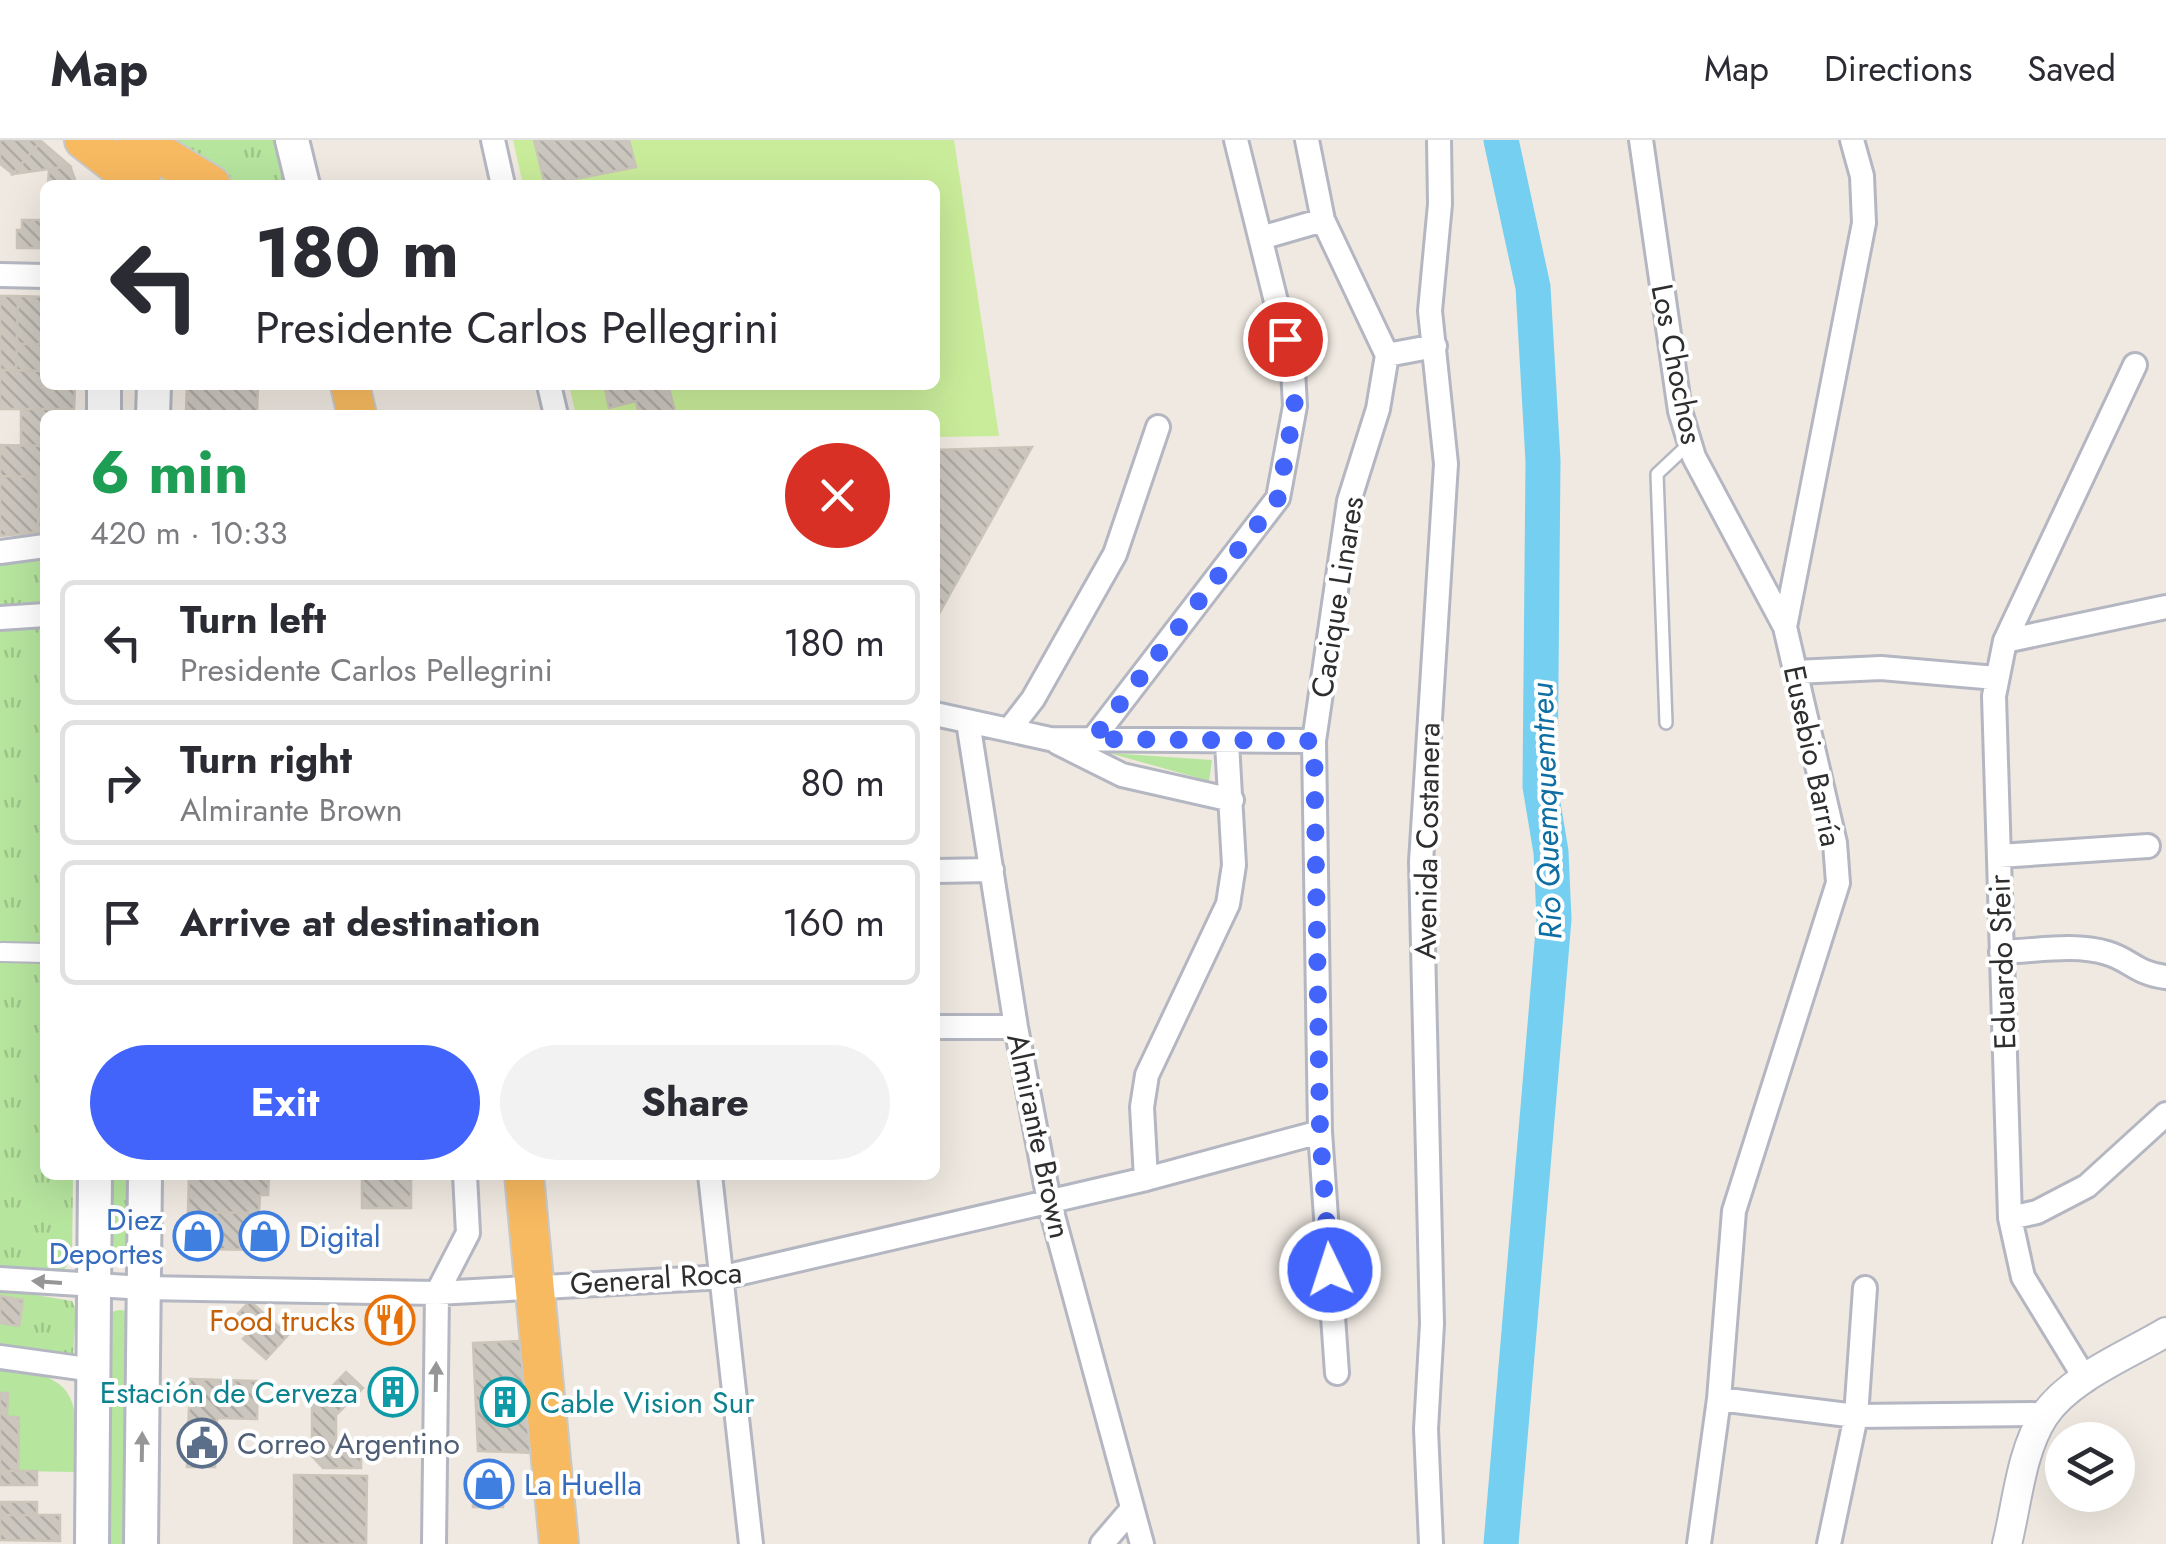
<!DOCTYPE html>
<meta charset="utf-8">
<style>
body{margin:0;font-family:Jost,sans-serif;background:#f2f2f3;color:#2b2b33;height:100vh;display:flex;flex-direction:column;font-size:38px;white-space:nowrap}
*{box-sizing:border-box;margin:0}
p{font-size:32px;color:#7c7c81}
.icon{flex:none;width:55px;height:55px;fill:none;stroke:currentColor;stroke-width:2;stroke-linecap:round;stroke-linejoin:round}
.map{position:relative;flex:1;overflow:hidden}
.details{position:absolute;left:40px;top:270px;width:900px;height:770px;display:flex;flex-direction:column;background:#fff;border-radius:15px;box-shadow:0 10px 40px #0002}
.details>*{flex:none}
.top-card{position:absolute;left:40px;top:40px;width:900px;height:210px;border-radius:15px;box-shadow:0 10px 40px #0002;background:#fff;color:#2b2b33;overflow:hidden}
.buttons{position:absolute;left:2045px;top:1282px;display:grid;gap:20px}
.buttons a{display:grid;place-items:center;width:90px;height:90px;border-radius:50%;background:#fff;box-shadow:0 10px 40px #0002;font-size:50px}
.pin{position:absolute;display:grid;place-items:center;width:85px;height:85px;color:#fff;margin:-42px;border:5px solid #fff;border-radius:50%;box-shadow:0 2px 10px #0007}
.me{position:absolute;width:110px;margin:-55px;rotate:356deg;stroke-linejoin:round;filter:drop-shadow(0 0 8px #0008)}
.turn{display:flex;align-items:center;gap:35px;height:210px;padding:0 50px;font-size:45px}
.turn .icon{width:130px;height:130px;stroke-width:2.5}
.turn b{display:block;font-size:70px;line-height:85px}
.round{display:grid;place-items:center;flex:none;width:105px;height:105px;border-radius:52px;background:#f2f2f3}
.overview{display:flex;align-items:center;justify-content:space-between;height:170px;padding:0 50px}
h1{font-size:60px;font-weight:700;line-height:75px;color:#1e9e55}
.action{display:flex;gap:20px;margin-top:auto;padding:20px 50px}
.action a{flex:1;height:115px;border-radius:60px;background:#4264fb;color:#fff;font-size:40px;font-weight:700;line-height:115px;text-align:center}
.action a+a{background:#f2f2f3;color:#2b2b33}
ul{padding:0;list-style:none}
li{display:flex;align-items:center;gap:30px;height:125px;margin:0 20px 15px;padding:0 30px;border:5px solid #e1e1e2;border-radius:15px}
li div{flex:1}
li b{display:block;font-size:38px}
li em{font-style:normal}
header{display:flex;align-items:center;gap:60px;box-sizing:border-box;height:140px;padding:0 50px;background:#fff;border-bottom:2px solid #e1e1e2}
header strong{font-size:48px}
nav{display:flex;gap:55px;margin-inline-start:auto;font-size:35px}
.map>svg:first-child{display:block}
</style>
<header>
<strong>Map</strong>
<nav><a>Map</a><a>Directions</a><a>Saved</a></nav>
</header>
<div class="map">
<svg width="2166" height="1404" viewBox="0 0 2166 1404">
<defs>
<pattern id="park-tufts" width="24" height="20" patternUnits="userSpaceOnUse" patternTransform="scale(2.5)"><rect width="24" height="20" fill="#b6e59e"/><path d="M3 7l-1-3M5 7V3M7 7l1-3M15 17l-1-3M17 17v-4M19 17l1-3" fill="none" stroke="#9dc588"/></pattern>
<pattern id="building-back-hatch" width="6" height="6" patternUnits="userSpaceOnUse" patternTransform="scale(2.5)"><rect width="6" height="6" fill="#cbc7bf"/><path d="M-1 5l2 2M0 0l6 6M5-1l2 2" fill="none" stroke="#afaba4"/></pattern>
</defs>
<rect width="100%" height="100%" fill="#efe9e1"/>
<!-- grass -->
<path fill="#b6e59e" d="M1109,613L1212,620L1209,641Z
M0,1227C82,1237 76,1257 77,1332L18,1331L19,1278L7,1277L8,1254L0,1253Z"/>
<!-- park -->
<path fill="url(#park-tufts)" d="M166,0H283L294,45H223Z
M45,417V466L0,468V425Z
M45,486V1035H73L72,1117L62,1133L0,1132V488Z
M101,1035H139L129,1122L109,1121Z
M0,1149L72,1161L76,1170L73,1215L0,1208Z
M119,1170L129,1171L133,1404H99L107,1173Z"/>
<!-- pitch -->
<path fill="#c9ec9a" d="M513,0H954L999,296L935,297V275H576L569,245H935V45H523Z"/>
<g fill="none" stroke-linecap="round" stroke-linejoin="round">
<!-- river -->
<path stroke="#75cff0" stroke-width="35" d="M1501,1404L1554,779L1551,712L1540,646L1543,321L1533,147L1501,0"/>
</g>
<!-- building -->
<path fill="url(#building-back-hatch)" stroke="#cbc5ba" stroke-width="2.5" d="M0,0H40L41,1L13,34L0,24Z
M534,0H629L636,27L545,45Z
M41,1L70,26L13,34Z
M70,26L77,45H48L49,29Z
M22,80H41V108H17V90H22Z
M0,156H18L16,230H0Z
M18,156L45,157V204H17Z
M17,204H45V231L16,230Z
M0,230L45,231V245H75L74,269H0Z
M187,245H258L257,272L186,271Z
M668,245L676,275H639L636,261L609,268L605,248Z
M21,269H74L75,275H45V306L21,305Z
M186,271L295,272V275H186Z
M0,305L45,306V337L0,336Z
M1032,307L935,481V310Z
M0,336L39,337L38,392L0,396Z
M39,337H45V391L38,392Z
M189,1035H269L268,1055H260L259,1073L188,1072Z
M362,1035H411V1068H362Z
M188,1072L259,1073V1110L204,1109L198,1115L181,1098L188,1092Z
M0,1156L23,1160L19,1186L0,1183Z
M250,1161L288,1195L266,1219L243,1199L251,1191L235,1177Z
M521,1201L531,1213L537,1313L478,1311L473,1203Z
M346,1232L363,1248L336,1275V1303H361V1328H323L312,1316V1267Z
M385,1235L401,1236L400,1268L384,1267Z
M190,1239L258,1241L257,1279L217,1278L215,1327H187Z
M0,1253H8L7,1277H19L18,1331H0Z
M0,1331H37V1345H0Z
M474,1332H504L503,1367H473Z
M294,1335L367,1336L366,1404H294Z
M0,1362H37V1375H0Z
M0,1375H60V1401L0,1400Z"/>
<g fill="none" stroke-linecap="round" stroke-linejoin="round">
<!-- service casing -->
<g stroke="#b4b7c1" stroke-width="16">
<path id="service" d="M1666,583L1657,334L1690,303"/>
</g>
<!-- pedestrian casing -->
<g stroke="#b4b7c1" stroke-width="22">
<path id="pedestrian" d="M2,812L45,813"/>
</g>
<!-- minor casing -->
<g stroke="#b4b7c1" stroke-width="28">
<path id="minor" d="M493,0L503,45
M1307,0L1323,80L1387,215L1378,269L1349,361L1314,601L1320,992L1337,1233
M1641,0L1680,271L1694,317L1785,487
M1261,98L1323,80
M0,135L45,136
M1387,215L1435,206
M549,245L556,275
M0,412L45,406
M0,478L45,475
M2005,501L2166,467
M1795,532L1881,528L1996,538
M935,574L1050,599L1314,601
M968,582L1016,887L1049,1061L1142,1404
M1009,590L1033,559L1115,414L1158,287
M1093,599L1278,358L1295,266L1293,230L1236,0
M1058,603L1122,635L1232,660
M1999,716L2148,706
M935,731L992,730
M2001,812C2036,811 2074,803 2107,813C2131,820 2135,833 2166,837
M935,887H1016
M710,1035L751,1404
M1146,1039L1142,967L1147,935L1228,764L1234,725L1227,603
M2010,1078L2037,1072L2087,1046L2166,974
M0,1139L144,1148L437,1153L724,1137L1146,1039L1320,992
M0,1217L94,1230
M2086,1240L2023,1137L2010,1078L1994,556L2005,501L2135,225
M1719,1259L1856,1276L2045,1274
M434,1404L437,1153L468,1093L465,1035
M1102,1404L1132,1369
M1431,1404L1426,1289L1432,1184L1421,722L1446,324L1430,171L1440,64L1439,0
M1699,1404L1719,1259L1734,1071L1838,743L1835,703L1785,487L1864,83L1862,36L1852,0
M1829,1404L1856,1276L1865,1148"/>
</g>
<!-- tertiary casing -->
<g stroke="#b4b7c1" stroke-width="32">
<path id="tertiary" d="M2007,1404C2017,1364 2021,1311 2044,1276C2069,1238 2128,1215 2166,1192"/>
</g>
<!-- secondary casing -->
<g stroke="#b4b7c1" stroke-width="38">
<path id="secondary" d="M292,0L303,45
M104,275V245
M153,275L154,245
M92,1404L95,1035
M141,1404L145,1035"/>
</g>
<!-- trunk casing -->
<g stroke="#c9c9c9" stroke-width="42">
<path id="trunk" d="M84,0L142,45
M137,0L211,45
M350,245L357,275
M524,1035L559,1404"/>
</g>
<!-- service -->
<use href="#service" stroke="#fff" stroke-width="11"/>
<!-- pedestrian -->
<use href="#pedestrian" stroke="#fff" stroke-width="18"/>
<!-- minor -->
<use href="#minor" stroke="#fff" stroke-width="22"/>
<!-- tertiary -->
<use href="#tertiary" stroke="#fff" stroke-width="28"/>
<!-- secondary -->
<use href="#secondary" stroke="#fff" stroke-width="32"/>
<!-- trunk -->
<use href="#trunk" stroke="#f8ba60" stroke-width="38"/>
</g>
<!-- one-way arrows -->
<defs><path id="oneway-solid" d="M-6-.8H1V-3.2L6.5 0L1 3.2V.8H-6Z" transform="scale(2.5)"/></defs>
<g fill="#969696">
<use href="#oneway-solid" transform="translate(47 1142) rotate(-176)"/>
<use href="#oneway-solid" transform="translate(436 1237) rotate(-89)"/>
<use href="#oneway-solid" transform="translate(142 1307) rotate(-89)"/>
</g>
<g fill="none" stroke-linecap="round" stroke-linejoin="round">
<!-- route -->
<path stroke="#4264fb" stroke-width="18" stroke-dasharray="0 32.4" d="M1285,199L1295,266L1278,358L1093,599L1314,601L1320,992L1330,1130"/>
</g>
<!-- icons -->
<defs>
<g id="shop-ring" transform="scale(2.5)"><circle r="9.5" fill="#fff" stroke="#3f7fe0" stroke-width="1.5"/><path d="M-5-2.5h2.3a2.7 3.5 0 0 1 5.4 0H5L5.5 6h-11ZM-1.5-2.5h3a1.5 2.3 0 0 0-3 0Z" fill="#3f7fe0"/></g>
<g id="restaurant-ring" transform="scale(2.5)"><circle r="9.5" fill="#fff" stroke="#e8710a" stroke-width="1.5"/><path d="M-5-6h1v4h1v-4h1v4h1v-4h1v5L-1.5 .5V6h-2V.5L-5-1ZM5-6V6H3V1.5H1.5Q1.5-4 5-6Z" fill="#e8710a"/></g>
<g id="building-ring" transform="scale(2.5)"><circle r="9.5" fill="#fff" stroke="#0f9aa8" stroke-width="1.5"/><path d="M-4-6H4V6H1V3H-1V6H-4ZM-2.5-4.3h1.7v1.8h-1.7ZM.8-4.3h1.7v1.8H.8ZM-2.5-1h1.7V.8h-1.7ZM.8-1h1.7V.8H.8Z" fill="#0f9aa8"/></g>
<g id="civic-ring" transform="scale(2.5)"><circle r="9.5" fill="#fff" stroke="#5c6f8a" stroke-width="1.5"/><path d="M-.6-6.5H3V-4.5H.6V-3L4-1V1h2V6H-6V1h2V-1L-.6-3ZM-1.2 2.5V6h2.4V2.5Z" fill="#5c6f8a"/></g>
</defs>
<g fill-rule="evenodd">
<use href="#shop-ring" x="198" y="1096"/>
<use href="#shop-ring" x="264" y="1096"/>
<use href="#restaurant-ring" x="390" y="1180"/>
<use href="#building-ring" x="393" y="1252"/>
<use href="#building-ring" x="505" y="1262"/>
<use href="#civic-ring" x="202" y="1303"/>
<use href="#shop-ring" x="489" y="1344"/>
</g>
<g text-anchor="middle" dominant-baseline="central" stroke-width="8" stroke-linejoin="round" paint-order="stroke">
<!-- street labels -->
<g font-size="30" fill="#2e2e2e" stroke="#fff">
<text transform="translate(1677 224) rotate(79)">Los Chochos</text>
<text transform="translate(1337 457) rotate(-81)">Cacique Linares</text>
<text transform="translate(1813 616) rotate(78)">Eusebio Barría</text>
<text transform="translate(1427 701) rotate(-89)">Avenida Costanera</text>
<text transform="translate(2002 822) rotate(-92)">Eduardo Sfeir</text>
<text transform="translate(1039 996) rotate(78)">Almirante Brown</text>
<text transform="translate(656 1138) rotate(-4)">General Roca</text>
</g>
<!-- shop labels -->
<g font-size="30" fill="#366cbe" stroke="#fff" text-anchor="start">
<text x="163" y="1079" text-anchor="end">Diez<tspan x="163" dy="34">Deportes</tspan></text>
<text x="299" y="1096">Digital</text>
<text x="524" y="1344">La Huella</text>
</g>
<!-- food labels -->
<g font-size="30" fill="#c56008" stroke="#fff" text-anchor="end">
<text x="355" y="1180">Food trucks</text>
</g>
<!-- culture labels -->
<g font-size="30" fill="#0d838f" stroke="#fff" text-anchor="end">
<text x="358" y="1252">Estación de Cerveza</text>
<text x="540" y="1262" text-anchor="start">Cable Vision Sur</text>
</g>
<!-- service labels -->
<g font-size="30" fill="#4e5e75" stroke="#fff" text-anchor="start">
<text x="237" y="1303">Correo Argentino</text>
</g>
<!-- water labels -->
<g font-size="32" font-style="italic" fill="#0d6fa3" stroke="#fff">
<text transform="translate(1546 671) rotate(-92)">Río Quemquemtreu</text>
</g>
</g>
</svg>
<div class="buttons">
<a><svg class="icon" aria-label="layers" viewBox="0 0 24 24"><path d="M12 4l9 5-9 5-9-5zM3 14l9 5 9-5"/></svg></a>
</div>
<div class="pin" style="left:1285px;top:199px;background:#d93025"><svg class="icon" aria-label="arrive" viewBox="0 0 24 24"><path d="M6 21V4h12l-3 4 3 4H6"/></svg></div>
<svg class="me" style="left:1330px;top:1130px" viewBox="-20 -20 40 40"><circle r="17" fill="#4264fb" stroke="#fff" stroke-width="3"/><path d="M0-11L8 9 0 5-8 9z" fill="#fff"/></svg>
<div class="top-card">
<div class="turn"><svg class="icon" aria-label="left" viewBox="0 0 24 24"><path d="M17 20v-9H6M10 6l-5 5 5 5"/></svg><div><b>180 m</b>Presidente Carlos Pellegrini</div></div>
</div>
<section class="details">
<div class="overview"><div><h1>6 min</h1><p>420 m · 10:33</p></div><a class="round" style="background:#d93025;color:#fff"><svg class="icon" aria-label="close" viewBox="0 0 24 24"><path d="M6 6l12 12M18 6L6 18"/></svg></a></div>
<ul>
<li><svg class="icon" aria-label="left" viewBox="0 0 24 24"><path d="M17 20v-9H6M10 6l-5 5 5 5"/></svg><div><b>Turn left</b><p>Presidente Carlos Pellegrini</p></div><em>180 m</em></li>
<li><svg class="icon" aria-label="right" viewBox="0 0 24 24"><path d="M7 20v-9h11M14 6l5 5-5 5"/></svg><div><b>Turn right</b><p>Almirante Brown</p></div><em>80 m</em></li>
<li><svg class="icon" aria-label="arrive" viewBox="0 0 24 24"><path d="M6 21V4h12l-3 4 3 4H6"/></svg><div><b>Arrive at destination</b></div><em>160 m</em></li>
</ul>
<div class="action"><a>Exit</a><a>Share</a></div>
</section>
</div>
